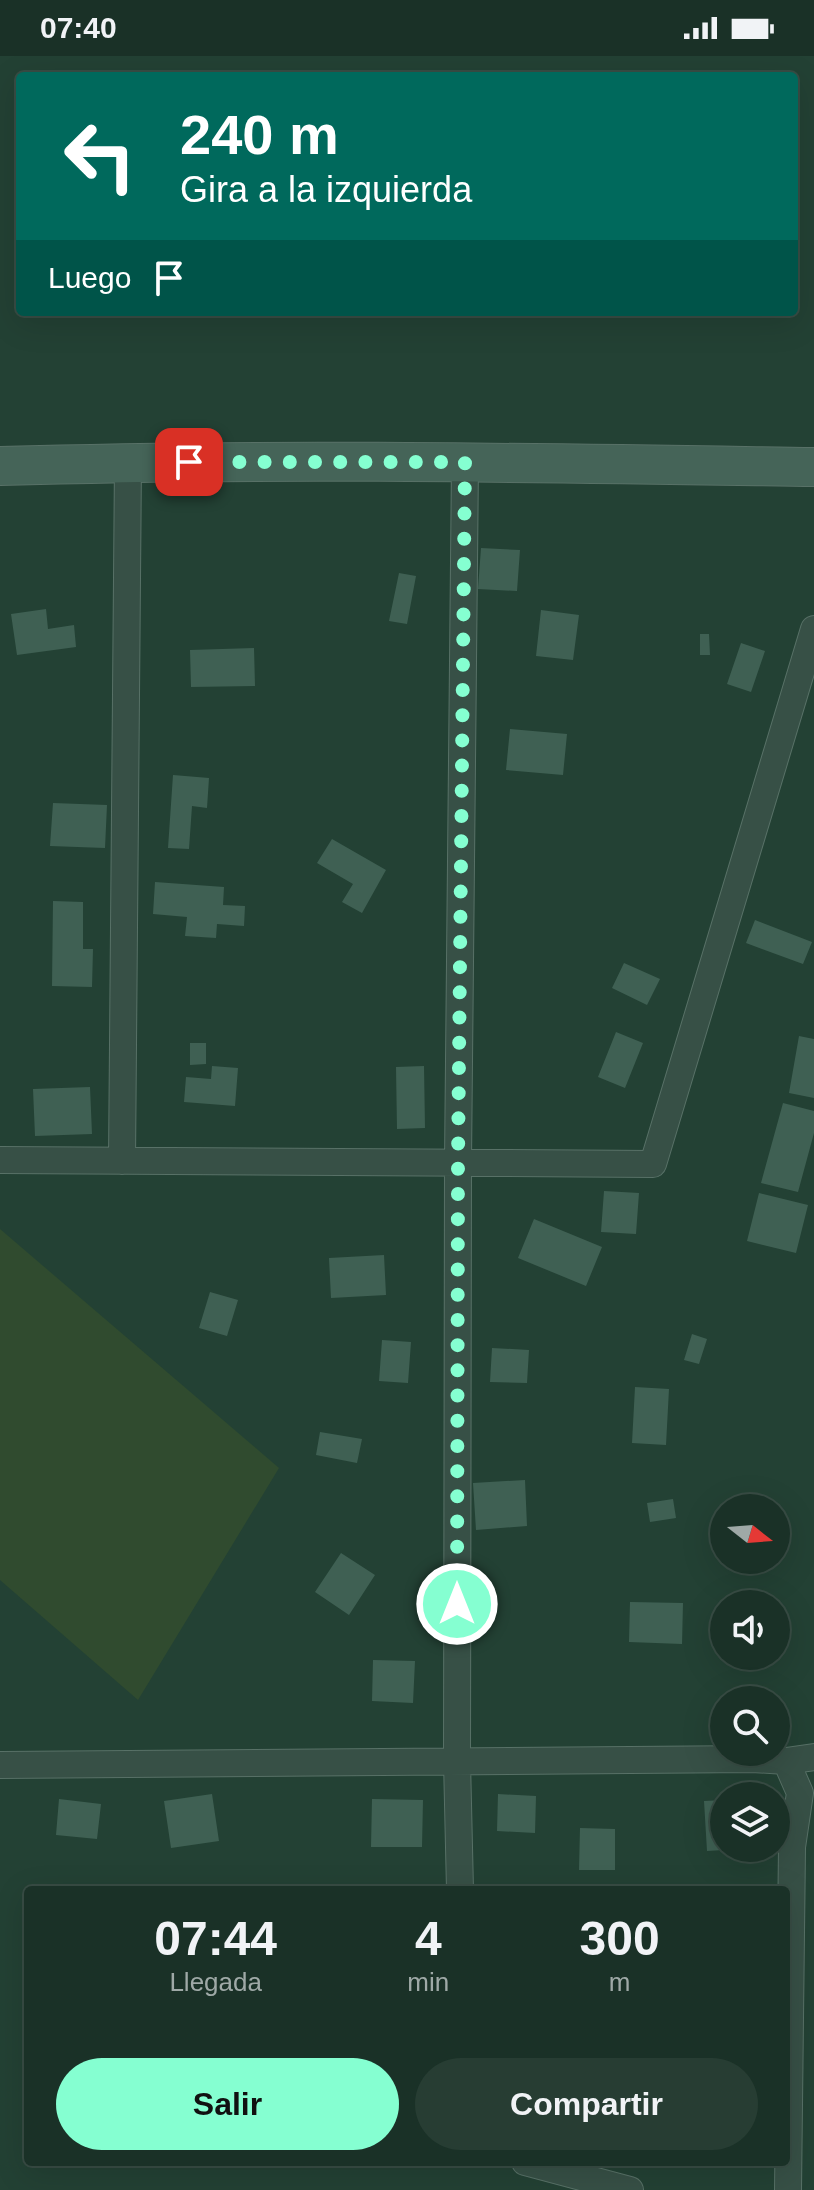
<!DOCTYPE html>
<html lang="es">
<style>
body{margin:0;font-family:Arial,sans-serif;background:#273d33;color:#f1f3f6;height:100vh;display:flex;flex-direction:column;font-size:30px;white-space:nowrap}
*{box-sizing:border-box;margin:0}
p{font-size:26px;color:#9fa9a7}
.icon{flex:none;width:44px;height:44px;fill:none;stroke:currentColor;stroke-width:2;stroke-linecap:round;stroke-linejoin:round}
.map{position:relative;flex:1;overflow:hidden}
.side{position:absolute;left:24px;top:1830px;width:766px;height:280px;display:flex;flex-direction:column;background:#1a3127;border-radius:8px;box-shadow:0 8px 32px #0002,0 0 0 2px #384c44}
.side>*{flex:none}
.banner{position:absolute;left:16px;top:16px;width:782px;height:244px;border-radius:8px;box-shadow:0 8px 32px #0002,0 0 0 2px #384c44;background:#00695c;color:#fff;overflow:hidden}
.needle{width:52px;rotate:107deg}
.fabs{position:absolute;left:710px;top:1438px;display:grid;gap:16px}
.fabs a{display:grid;place-items:center;width:80px;height:80px;border-radius:50%;background:#1a3127;box-shadow:0 8px 32px #0002,0 0 0 2px #384c44;font-size:40px}
.pin{position:absolute;display:grid;place-items:center;width:68px;height:68px;color:#fff;margin:-34px;border-radius:16px;box-shadow:0 4px 12px #0006}
.me{position:absolute;width:88px;margin:-44px;rotate:0deg;stroke-linejoin:round;filter:drop-shadow(0 0 6px #0008)}
.turn{display:flex;align-items:center;gap:28px;height:168px;padding:0 32px;font-size:36px}
.turn .icon{width:104px;height:104px;stroke-width:2.5}
.turn b{display:block;font-size:56px;line-height:68px}
.then{display:flex;align-items:center;height:76px;padding:0 32px;background:#0003;gap:16px;font-size:30px}
.eta{display:flex;justify-content:space-evenly;align-items:center;height:136px;text-align:center}
.eta b{font-size:48px;font-weight:800;line-height:56px}
.button{display:flex;gap:16px;margin-top:auto;padding:16px 32px}
.button a{flex:1;height:92px;border-radius:48px;background:#85ffd1;color:#111;font-size:32px;font-weight:800;line-height:92px;text-align:center}
.button a+a{background:#273d33;color:#f1f3f6}
.status{display:flex;justify-content:space-between;align-items:center;height:56px;padding:0 40px;background:#1a3127;direction:ltr}
.status svg{height:22px;fill:currentColor}
.map>svg:first-child{display:block}
</style>
<div class="status"><b>07:40</b><svg viewBox="0 0 49 12"><path d="M0 12V9h3v3zM5 12V6h3v6zM10 12V3h3v9zM15 12V0h3v12zM26 1h20v11H26zM47 4h2v5h-2z"/></svg></div>
<div class="map">
<svg width="814" height="2134" viewBox="0 0 814 2134">
<rect width="100%" height="100%" fill="#234134"/>
<!-- green -->
<path fill="#304b2f" d="M0,1173L279,1412L138,1644L0,1524Z"/>
<!-- building -->
<path fill="#3f6053" d="M481,492L520,494L517,535L478,533Z
M399,517L416,520L407,568L389,565Z
M46,553L48,573L74,569L76,591L17,599L11,558Z
M541,554L579,559L573,604L536,600Z
M700,578H709L710,599H700Z
M741,587L765,595L751,636L727,628Z
M254,592L255,630L191,631L190,594Z
M510,673L567,678L563,719L506,714Z
M173,719L209,722L207,752L192,750L189,793L168,792Z
M53,747L107,749L105,792L50,790Z
M332,783L386,814L362,857L342,846L353,828L317,807Z
M155,826L224,831L223,849L245,850L244,870L217,868L216,882L185,880L187,861L153,858Z
M53,845L83,846V893H93L92,931L52,930Z
M755,864L812,886L803,908L746,887Z
M624,907L660,923L647,949L612,932Z
M616,976L643,987L625,1032L598,1021Z
M799,980L814,983V1042L789,1037Z
M190,987H206V1008L190,1009Z
M212,1010L238,1012L235,1050L184,1046L186,1021L211,1023Z
M424,1010L425,1072L397,1073L396,1011Z
M90,1031L92,1078L35,1080L33,1033Z
M783,1047L814,1055V1077L798,1136L761,1127Z
M604,1135L639,1137L636,1178L601,1176Z
M759,1137L808,1149L796,1197L747,1185Z
M534,1163L602,1191L586,1230L518,1202Z
M384,1199L386,1239L331,1242L329,1202Z
M210,1236L238,1244L227,1280L199,1272Z
M692,1278L707,1283L699,1308L684,1304Z
M382,1284L411,1286L408,1327L379,1325Z
M492,1292L529,1294L527,1327L490,1326Z
M635,1331L669,1333L666,1389L632,1387Z
M320,1376L362,1383L357,1407L316,1399Z
M525,1424L527,1470L476,1474L473,1427Z
M673,1443L676,1462L650,1466L647,1447Z
M341,1497L375,1519L349,1559L315,1536Z
M630,1546L683,1547L682,1588L629,1586Z
M373,1604L415,1605L413,1647L372,1645Z
M212,1738L219,1785L171,1792L164,1745Z
M498,1738L536,1740L535,1777L497,1775Z
M59,1743L101,1748L97,1783L56,1779Z
M372,1743L423,1744L422,1791H371Z
M724,1744V1794L707,1795L704,1745Z
M580,1772L615,1773V1814H579Z"/>
<g fill="none" stroke-linecap="round" stroke-linejoin="round">
<!-- street casing -->
<g stroke="#587167" stroke-width="28">
<path id="street" d="M0,1104L653,1108L814,573
M122,1105L128,406
M786,1705L814,1701
M0,1709L752,1703L786,1705L800,1737L792,1791L788,2134
M460,1834L457,1705L458,1106L465,406
M525,2106L630,2134"/>
</g>
<!-- secondary casing -->
<g stroke="#587167" stroke-width="40">
<path id="secondary" d="M0,410C271,402 543,407 814,411"/>
</g>
<!-- street -->
<use href="#street" stroke="#375046" stroke-width="26"/>
<!-- secondary -->
<use href="#secondary" stroke="#456458" stroke-width="38"/>
</g>
<g fill="none" stroke-linecap="round" stroke-linejoin="round">
<!-- route -->
<path stroke="#85ffd1" stroke-width="14" stroke-dasharray="0 25.2" d="M189,406H465L458,1106L457,1548"/>
</g>
</svg>
<div class="fabs">
<a><svg class="needle" viewBox="-14 -14 28 28"><path d="M0-13l5 13h-10z" fill="#e53935"/><path d="M0 13l5-13h-10z" fill="#9fa9a7"/></svg></a>
<a><svg class="icon" aria-label="sound" viewBox="0 0 24 24"><path d="M4 9h4l5-4v14l-5-4H4zM17 9q2 3 0 6"/></svg></a>
<a><svg class="icon" aria-label="search" viewBox="0 0 24 24"><circle cx="10" cy="10" r="6"/><path d="M15 15l6 6"/></svg></a>
<a><svg class="icon" aria-label="layers" viewBox="0 0 24 24"><path d="M12 4l9 5-9 5-9-5zM3 14l9 5 9-5"/></svg></a>
</div>
<div class="pin" style="left:189px;top:406px;background:#d93025"><svg class="icon" aria-label="arrive" viewBox="0 0 24 24"><path d="M6 21V4h12l-3 4 3 4H6"/></svg></div>
<svg class="me" style="left:457px;top:1548px" viewBox="-20 -20 40 40"><circle r="17" fill="#85ffd1" stroke="#fff" stroke-width="3"/><path d="M0-11L8 9 0 5-8 9z" fill="#fff"/></svg>
<div class="banner">
<div class="turn"><svg class="icon" aria-label="left" viewBox="0 0 24 24"><path d="M17 20v-9H6M10 6l-5 5 5 5"/></svg><div><b>240 m</b>Gira a la izquierda</div></div>
<div class="then">Luego<svg class="icon" aria-label="arrive" viewBox="0 0 24 24"><path d="M6 21V4h12l-3 4 3 4H6"/></svg></div>
</div>
<section class="side">
<div class="eta">
<div><b>07:44</b><p>Llegada</p></div>
<div><b>4</b><p>min</p></div>
<div><b>300</b><p>m</p></div>
</div>
<div class="button"><a>Salir</a><a>Compartir</a></div>
</section>
</div>
